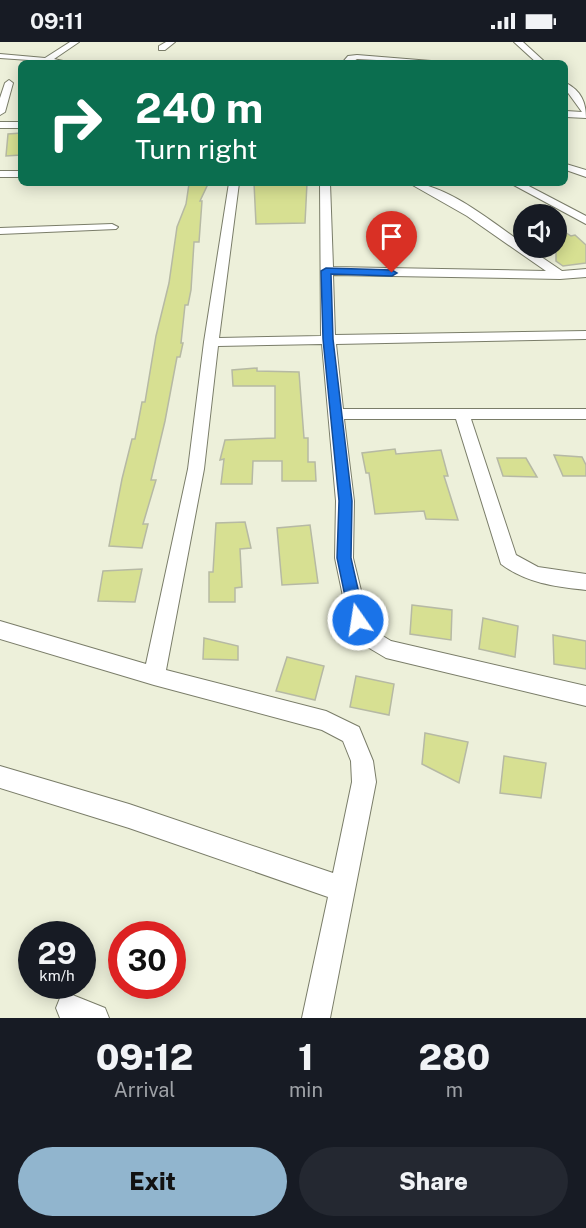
<!DOCTYPE html>
<style>
body{margin:0;font-family:"Public Sans",sans-serif;background:#242831;color:#f1f3f6;height:100vh;display:flex;flex-direction:column;font-size:22px;white-space:nowrap}
*{box-sizing:border-box;margin:0}
p{font-size:20px;color:#9ea1a6}
.icon{flex:none;width:33px;height:33px;fill:none;stroke:currentColor;stroke-width:2;stroke-linecap:round;stroke-linejoin:round}
.map{position:relative;height:976px;overflow:hidden}
.side{display:flex;flex-direction:column;background:#171b24;flex:1}
.side>*{flex:none}
.top-card{position:absolute;left:18px;top:18px;width:550px;height:126px;border-radius:9px;box-shadow:0 3px 15px #0003;background:#0b6e4f;color:#fff;overflow:hidden}
.tools{position:absolute;left:513px;top:162px;display:grid;gap:12px}
.tools a{display:grid;place-items:center;width:54px;height:54px;border-radius:50%;background:#171b24;box-shadow:0 3px 15px #0003;font-size:30px}
.speed{position:absolute;left:18px;top:879px;display:flex;gap:12px;font-size:30px;font-weight:700;text-align:center}
.speed>*{display:grid;place-content:center;width:78px;height:78px;border-radius:50%;background:#171b24;box-shadow:0 3px 15px #0003;line-height:1}
.speed small{font-size:15px;font-weight:400}
.speed .limit{border:9px solid #d22;background:#fff;color:#111}
.pin{position:absolute;display:grid;place-items:center;width:51px;height:51px;color:#fff;margin:-62px -26px;border-radius:50% 50% 50% 0;rotate:-45deg;box-shadow:0 0 6px #0007}
.pin .icon{rotate:45deg}
.me{position:absolute;width:66px;margin:-33px;rotate:347deg;stroke-linejoin:round;filter:drop-shadow(0 0 4px #0008)}
.turn{display:flex;align-items:center;gap:21px;height:126px;padding:0 18px;font-size:27px}
.turn .icon{width:78px;height:78px;stroke-width:2.5}
.turn b{display:block;font-size:42px;line-height:51px}
.eta{display:flex;justify-content:space-evenly;align-items:center;height:102px;text-align:center}
.eta b{font-size:36px;font-weight:800;line-height:42px}
.primary-button{display:flex;gap:12px;margin-top:auto;padding:12px 18px}
.primary-button a{flex:1;height:69px;border-radius:36px;background:#91b5ce;color:#111;font-size:24px;font-weight:800;line-height:69px;text-align:center}
.primary-button a+a{background:#242831;color:#f1f3f6}
.status{display:flex;justify-content:space-between;align-items:center;height:42px;padding:0 30px;background:#171b24;direction:ltr}
.status svg{height:16px;fill:currentColor}
.map>svg:first-child{display:block}
</style>
<div class="status"><b>09:11</b><svg viewBox="0 0 49 12"><path d="M0 12V9h3v3zM5 12V6h3v6zM10 12V3h3v9zM15 12V0h3v12zM26 1h20v11H26zM47 4h2v5h-2z"/></svg></div>
<div class="map">
<svg width="586" height="976" viewBox="0 0 586 976">
<rect width="100%" height="100%" fill="#edf0da"/>
<!-- building -->
<path fill="#d7e092" stroke="#b6b9a4" stroke-width="1.5" d="M21,91V113L6,114L8,92Z
M254,141H307L305,181L256,182Z
M189,142H208L200,159H202L199,200H194L191,248L188,263H185L181,301H183L180,315H177L165,379L151,438H156L143,482H148L142,506L109,504L122,437L132,397H135L142,360H145L156,294L169,241L177,185L186,162Z
M556,184L571,194L575,193L586,203V221L563,224L556,219Z
M257,326V329L299,330L304,396H308V420H315L316,439H282V419H253L252,442H221L224,417L220,418L225,398L275,396V344H233L232,328Z
M395,407L396,412L441,408L448,434H444L458,478L426,477L424,469L375,472L369,431H366L362,411Z
M554,413L582,415L586,423V434H563Z
M497,416H526L537,435L503,434Z
M245,480L251,506L240,507L242,545L235,546V560H209V530H213L216,481Z
M310,483L318,541L282,543L277,486Z
M142,527L135,560L98,559L103,529Z
M412,563L452,568L451,598L410,592Z
M483,576L518,584L515,615L479,607Z
M553,593L586,599V627L554,622Z
M204,596L238,604V618L203,617Z
M287,615L324,624L315,658L276,649Z
M356,634L394,642L389,673L350,665Z
M425,691L468,700L459,741L422,722Z
M504,714L546,721L541,756L500,751Z"/>
<g fill="none" stroke-linecap="round" stroke-linejoin="round">
<!-- minor casing -->
<g stroke="#7a7d69" stroke-width="2">
<path id="minor" d="M70,0H79L54,17L72,21L0,16V12L45,16Z
M166,0H175L165,8H159V4Z
M514,0H523L546,21H537Z
M357,13L431,19L435,21L357,17L351,21H342L348,14Z
M9,38L13,41L5,70L0,73V56L5,41Z
M566,41C581,49 586,60 586,76L566,75V69L582,70L566,48Z
M0,80H21V86H0Z
M566,122L586,128V135L566,128Z
M0,129H21V135H0Z
M229,141H239L219,296L321,294L320,141H330L333,225L546,229L467,174L409,141C446,141 493,181 524,202V206H528L562,229L586,227V235L560,237L333,233L335,293L586,289V297L336,302L343,367H586V377H471L516,513L538,525L586,532V548C556,545 526,541 501,522L456,377H344L354,459L353,516L368,577L373,588L391,599L586,644V664L386,616L359,600L348,578L335,516L336,459L322,302L218,304L204,427L166,628L326,669L359,685L373,719L376,740L330,976H302L328,855L129,786L0,746V724L129,762L333,831L352,740L351,719L343,699L322,688L154,643L0,597V579L146,622L188,427L204,300Z
M510,141H523L586,174V182Z
M112,182L118,185L116,187L0,192V186Z
M70,952L105,966L109,976H60L56,966L60,956Z"/>
</g>
<!-- minor -->
<use href="#minor" fill="#fff" fill-rule="evenodd"/>
</g>
<!-- route -->
<path fill="#1a73e8" stroke="#114b97" stroke-width="1.5" d="M326,226L392,228L397,231L392,234L331,232L333,297L352,459L351,516L365,578L363,583L358,585L353,583L350,578L337,516L339,459L323,297L321,229Z"/>
</svg>
<div class="tools">
<a><svg class="icon" aria-label="sound" viewBox="0 0 24 24"><path d="M4 9h4l5-4v14l-5-4H4zM17 9q2 3 0 6"/></svg></a>
</div>
<div class="speed"><div>29<small>km/h</small></div><div class="limit">30</div></div>
<div class="pin" style="left:392px;top:231px;background:#d93025"><svg class="icon" aria-label="arrive" viewBox="0 0 24 24"><path d="M6 21V4h12l-3 4 3 4H6"/></svg></div>
<svg class="me" style="left:358px;top:578px" viewBox="-20 -20 40 40"><circle r="17" fill="#1a73e8" stroke="#fff" stroke-width="3"/><path d="M0-11L8 9 0 5-8 9z" fill="#fff"/></svg>
<div class="top-card">
<div class="turn"><svg class="icon" aria-label="right" viewBox="0 0 24 24"><path d="M7 20v-9h11M14 6l5 5-5 5"/></svg><div><b>240 m</b>Turn right</div></div>
</div>
</div>
<section class="side">
<div class="eta">
<div><b>09:12</b><p>Arrival</p></div>
<div><b>1</b><p>min</p></div>
<div><b>280</b><p>m</p></div>
</div>
<div class="primary-button"><a>Exit</a><a>Share</a></div>
</section>
